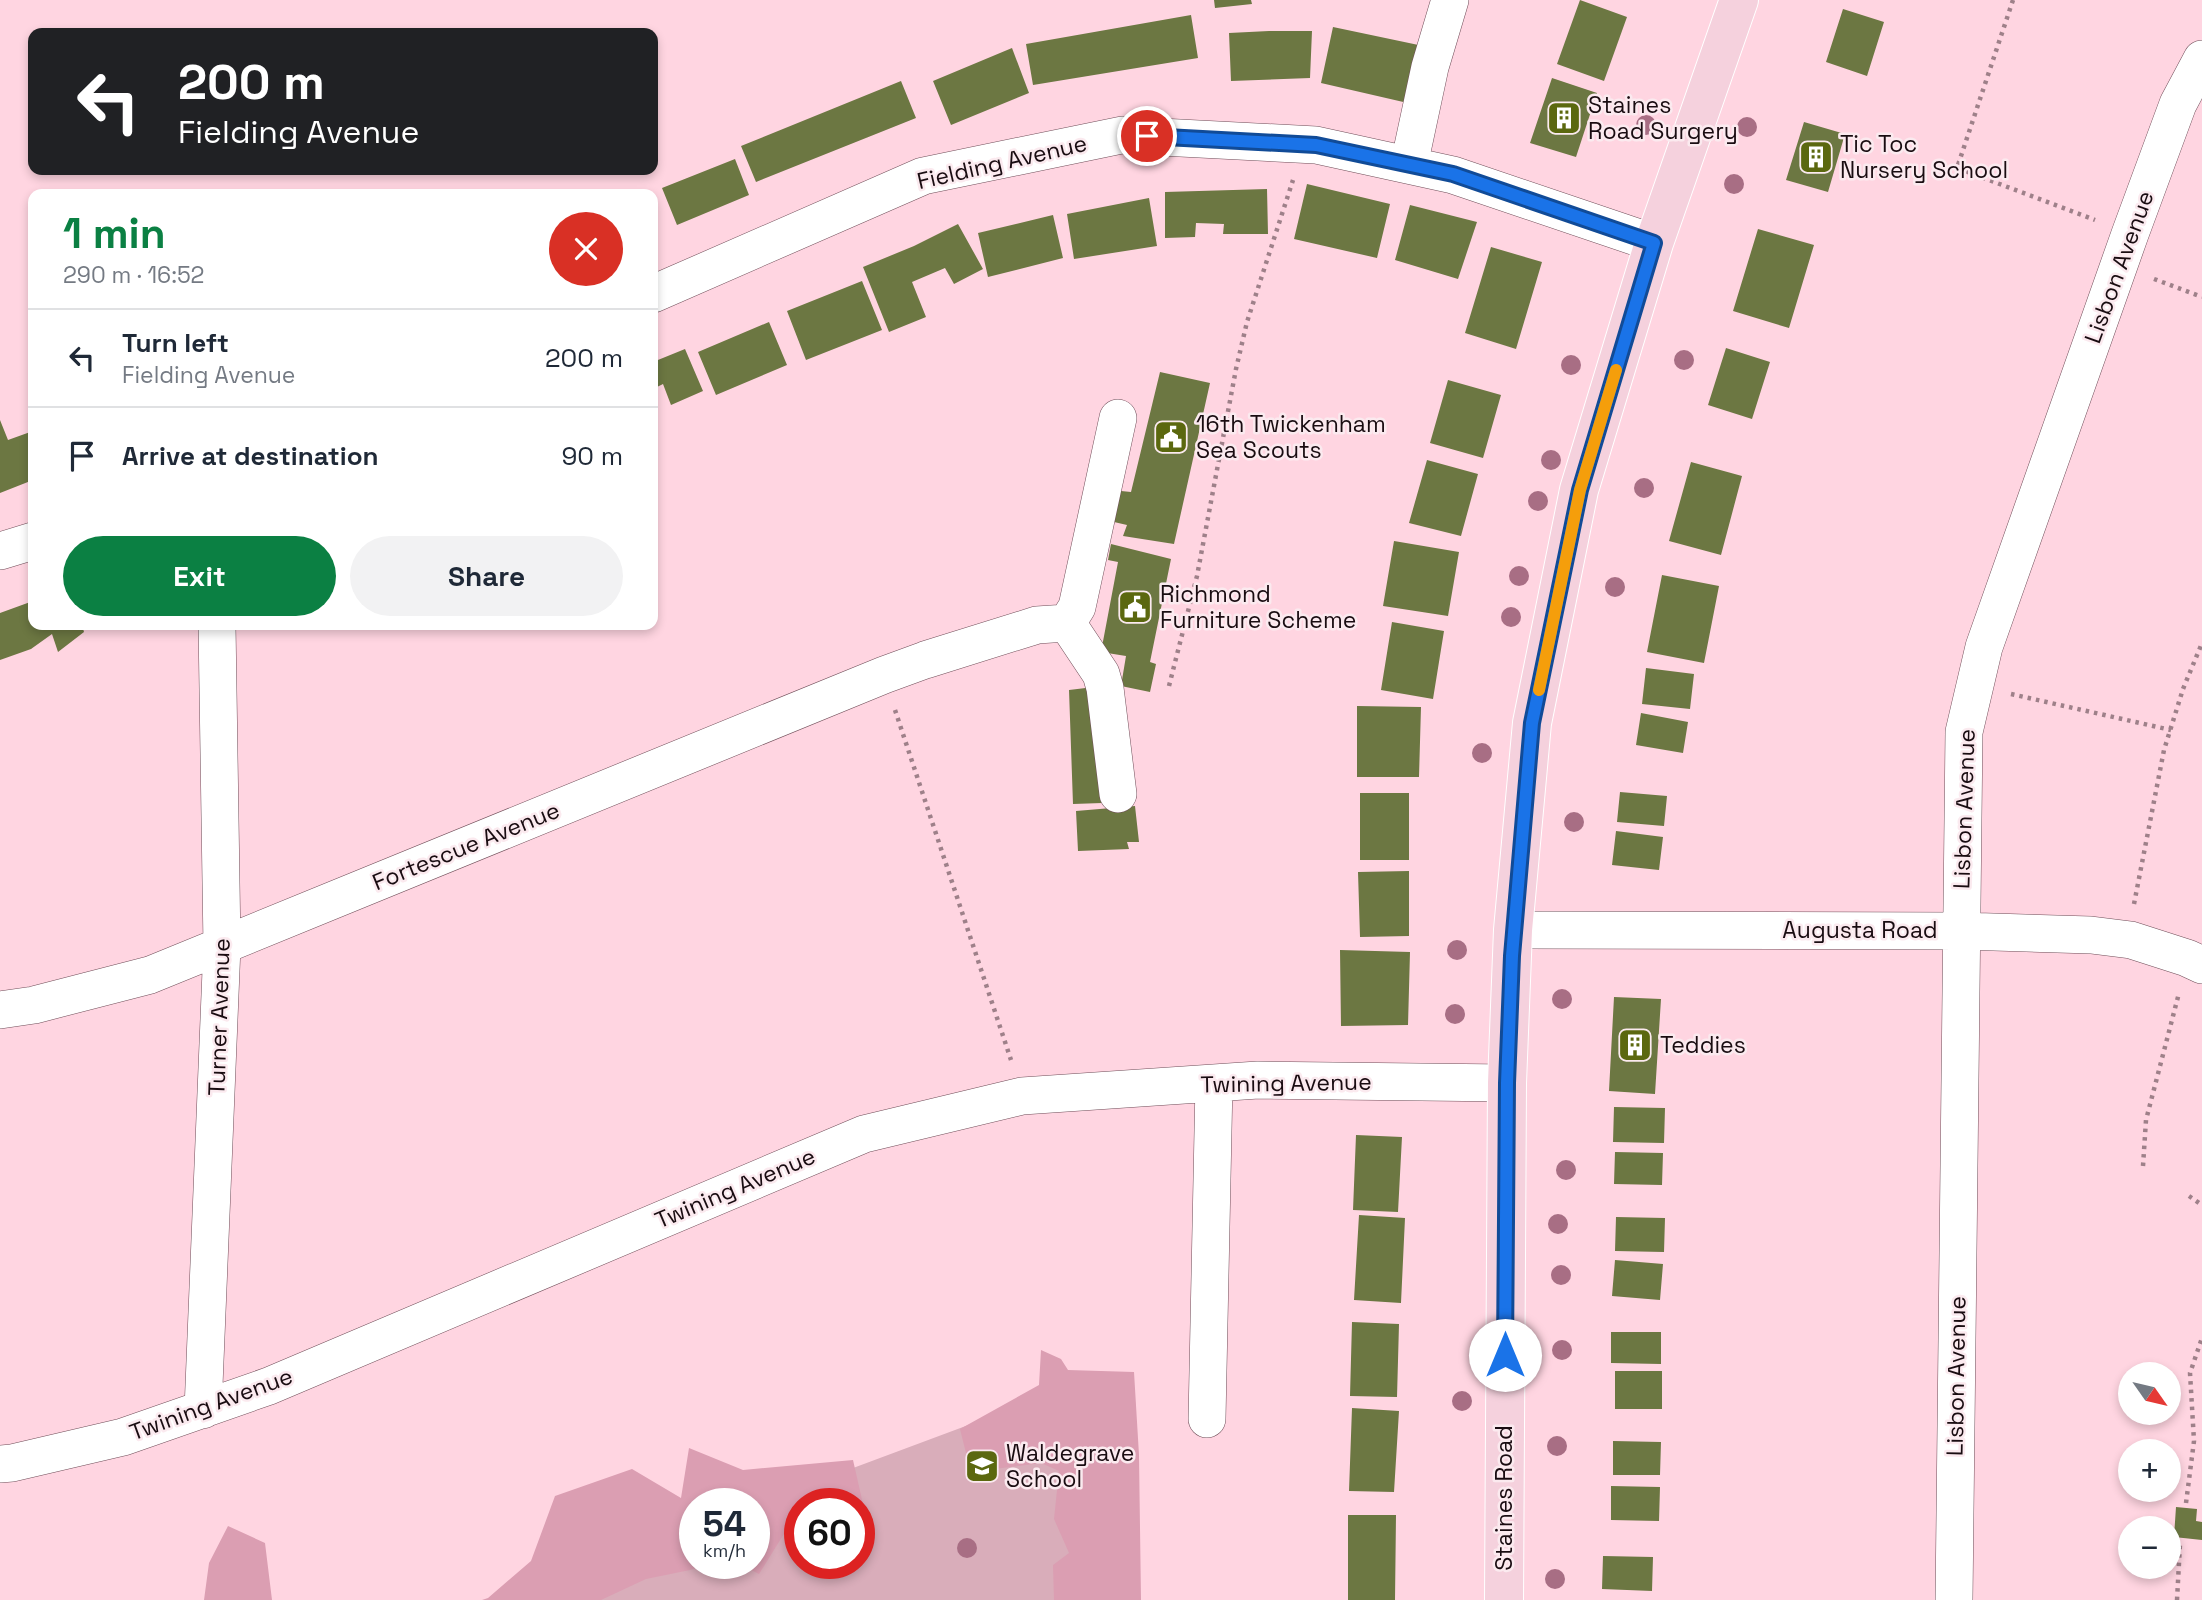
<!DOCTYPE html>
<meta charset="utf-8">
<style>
body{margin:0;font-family:"Space Grotesk",sans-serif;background:#f2f2f3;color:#1f2937;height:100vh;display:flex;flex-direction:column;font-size:26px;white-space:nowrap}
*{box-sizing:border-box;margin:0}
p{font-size:23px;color:#747a83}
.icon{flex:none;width:38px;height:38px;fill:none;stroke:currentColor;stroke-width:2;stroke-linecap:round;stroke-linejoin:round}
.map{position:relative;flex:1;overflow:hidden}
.panel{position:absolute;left:28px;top:189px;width:630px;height:441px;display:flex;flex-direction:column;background:#fff;border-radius:14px;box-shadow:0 4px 10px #0003}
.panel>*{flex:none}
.guide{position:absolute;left:28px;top:28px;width:630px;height:147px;border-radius:14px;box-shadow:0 4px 10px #0003;background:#202124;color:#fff;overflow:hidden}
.needle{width:46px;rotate:124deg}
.fabs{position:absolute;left:2118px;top:1362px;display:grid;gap:14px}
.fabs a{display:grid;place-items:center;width:63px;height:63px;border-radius:50%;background:#fff;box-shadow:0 4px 10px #0003;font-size:35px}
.speed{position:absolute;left:679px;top:1488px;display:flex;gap:14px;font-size:35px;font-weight:700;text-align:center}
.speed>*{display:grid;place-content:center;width:91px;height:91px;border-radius:50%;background:#fff;box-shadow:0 4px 10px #0003;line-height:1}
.speed small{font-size:18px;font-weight:400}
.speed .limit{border:10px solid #d22;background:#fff;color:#111}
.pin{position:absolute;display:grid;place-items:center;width:60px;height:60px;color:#fff;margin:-30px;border:4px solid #fff;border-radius:50%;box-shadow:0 2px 7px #0007}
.me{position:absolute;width:77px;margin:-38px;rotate:0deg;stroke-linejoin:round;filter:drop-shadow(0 0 5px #0008)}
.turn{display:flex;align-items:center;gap:24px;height:147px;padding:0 35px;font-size:32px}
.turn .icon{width:91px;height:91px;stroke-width:2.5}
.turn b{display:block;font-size:49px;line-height:60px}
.round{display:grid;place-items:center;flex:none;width:74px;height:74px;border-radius:37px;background:#f2f2f3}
.head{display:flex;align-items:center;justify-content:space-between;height:119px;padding:0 35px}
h1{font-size:42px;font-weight:800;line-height:52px;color:#0b8043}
.button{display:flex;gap:14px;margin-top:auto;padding:14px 35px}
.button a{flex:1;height:80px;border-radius:42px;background:#0b8043;color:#fff;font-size:28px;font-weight:800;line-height:80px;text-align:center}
.button a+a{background:#f2f2f3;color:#1f2937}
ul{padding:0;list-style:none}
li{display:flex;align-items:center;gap:21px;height:98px;padding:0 35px;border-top:2px solid #e0e1e3}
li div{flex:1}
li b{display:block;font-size:26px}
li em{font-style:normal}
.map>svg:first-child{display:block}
</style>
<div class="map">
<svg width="2202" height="1600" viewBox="0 0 2202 1600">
<rect width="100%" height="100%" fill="#ffd5e1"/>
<!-- green -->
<path fill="#d9adba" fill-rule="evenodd" d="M1102,1375L1107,1600H499L695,1563H754V1505ZM800,1503H859V1563H800Z"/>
<!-- forest -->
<path fill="#db9eb2" d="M1041,1350L1061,1359L1068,1370L1134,1372L1139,1455L1141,1600H1054L1053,1565L1069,1553L1054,1519L1059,1471L1041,1463L994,1469L967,1457L960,1429L1039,1385Z
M689,1448L743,1470L853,1460L868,1526L859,1529V1503H800V1532L787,1529L759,1574L738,1563H754V1503H695V1563H712L690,1570L646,1579L601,1600H482L488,1598L531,1561L555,1496L632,1469L681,1498Z
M228,1526L265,1543L272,1600H204L209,1563Z"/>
<!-- building -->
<path fill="#6c7742" d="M1214,0H1251L1252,4L1215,8Z
M1580,0L1627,17L1604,81L1557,64Z
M1843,9L1884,22L1867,76L1826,62Z
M1191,15L1198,58L1033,85L1026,44Z
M1333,27L1428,47L1412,104L1321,83Z
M1269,31H1312L1310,78L1231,81L1229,33Z
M1012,48L1029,93L951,125L933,81Z
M1552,78L1597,93L1576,157L1530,143Z
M901,81L916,118L756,182L741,146Z
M1804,122L1845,134L1828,192L1786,180Z
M735,159L749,195L677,225L662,188Z
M1307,184L1390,204L1377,258L1294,239Z
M1267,189L1268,234H1223L1224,224L1196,223L1195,237L1165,238V192Z
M1149,198L1157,246L1074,259L1067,214Z
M1410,205L1477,222L1458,279L1395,260Z
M1053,215L1063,258L988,277L978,233Z
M958,224L983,269L954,284L945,268L912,282L926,317L889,332L863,267L914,246Z
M1758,229L1814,245L1789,328L1733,311Z
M1491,247L1542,262L1516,349L1465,333Z
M862,281L882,330L806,360L787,311Z
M769,322L787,365L716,395L698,352Z
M1726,348L1770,362L1752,419L1708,405Z
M685,349L703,391L671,405L663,384L653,389V362Z
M1160,372L1210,383L1174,544L1123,536L1127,525L1114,522L1121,491L1131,492Z
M1448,380L1501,395L1483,458L1430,443Z
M0,420L8,440L33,431V480L0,493Z
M1427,460L1478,474L1461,536L1409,523Z
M1691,462L1742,476L1721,555L1669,541Z
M1394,541L1459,552L1448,616L1383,606Z
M1111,544L1171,559L1150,662L1156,664L1150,692L1121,686L1126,656L1101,652L1118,562L1108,560Z
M1662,575L1719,586L1704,663L1647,652Z
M33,601V625H82L84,632L58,652L52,634L31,649L0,660V613Z
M1392,622L1444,631L1433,699L1381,690Z
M1646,668L1694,674L1690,709L1642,704Z
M1094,687L1102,803L1073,804L1069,690Z
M1357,706L1421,707L1419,777H1357Z
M1641,713L1688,722L1683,753L1636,745Z
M1620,792L1667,796L1664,826L1617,822Z
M1360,793H1409V860H1360Z
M1135,806L1139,842H1127L1129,849L1078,851L1076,811Z
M1616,831L1663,837L1659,870L1612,865Z
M1409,871V936L1360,937L1358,872Z
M1340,950L1410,952L1408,1025L1341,1026Z
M1614,997L1661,999L1655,1094L1609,1091Z
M1614,1107L1665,1108L1664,1143L1613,1142Z
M1356,1135L1402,1137L1398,1212L1353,1210Z
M1615,1152L1663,1153L1662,1185L1614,1184Z
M1359,1215L1405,1218L1401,1303L1354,1300Z
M1616,1217L1665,1218L1664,1252L1615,1251Z
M1615,1260L1663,1264L1660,1300L1612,1296Z
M1352,1322L1399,1324L1397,1397L1350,1396Z
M1611,1332H1661V1364L1611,1363Z
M1615,1371H1662V1409H1615Z
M1352,1408L1399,1411L1394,1492L1349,1491Z
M1613,1441L1661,1442L1660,1475H1613Z
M1611,1486L1660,1487L1659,1521L1611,1520Z
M2176,1507L2197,1509L2196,1521L2202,1522V1540L2174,1537Z
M1348,1515H1396L1395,1600H1348Z
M1603,1556L1653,1557L1652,1591L1602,1589Z"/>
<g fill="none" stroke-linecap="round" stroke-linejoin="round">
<!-- minor casing -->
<g stroke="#704e59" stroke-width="38">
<path id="minor" d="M1409,165L1430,67L1450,0
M653,294L923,176L1122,135L1316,145L1453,175L1654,243
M0,551L33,541
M1067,623L1101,674L1105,688L1118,794
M1513,930L1961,931L2091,935L2131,940L2187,958L2202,965
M0,1010L34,1005L150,975L884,675L925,660L1037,625L1067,623L1077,607L1118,418
M203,1410L222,946L217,625
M1207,1419L1214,1083
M0,1464L12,1463L123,1437L269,1386L864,1134L1022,1096L1258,1080L1507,1083
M1954,1600L1964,732L1984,647L2130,234L2178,104L2202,59"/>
</g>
<!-- major casing -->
<g stroke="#fff" stroke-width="40">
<path id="major" d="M1504,1600L1507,1083L1513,930L1532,723L1579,490L1654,243L1739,0"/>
</g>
<!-- path -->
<path stroke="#9e8089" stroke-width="4.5" stroke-dasharray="3.5 5" stroke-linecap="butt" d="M2013,0L1957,168L2095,220
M2154,279L2202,297
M1169,686L1197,576L1236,369L1247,322L1293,180
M2011,694L2171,730
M895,710L1011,1060
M2134,904L2164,750L2183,689L2202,643
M2143,1166L2146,1120L2179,993
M2189,1196L2202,1205
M2186,1503L2194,1441L2190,1373L2202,1338
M2177,1600L2180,1544"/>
<!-- minor -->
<use href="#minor" stroke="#fff" stroke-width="37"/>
<!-- major -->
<use href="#major" stroke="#f5d1dd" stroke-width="38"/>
</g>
<!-- trees -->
<g fill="#a86e84">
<circle cx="1646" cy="125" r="10"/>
<circle cx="1747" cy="127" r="10"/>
<circle cx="1734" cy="184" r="10"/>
<circle cx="1684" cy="360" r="10"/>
<circle cx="1571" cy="365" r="10"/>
<circle cx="1551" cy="460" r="10"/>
<circle cx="1644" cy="488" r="10"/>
<circle cx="1538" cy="501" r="10"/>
<circle cx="1519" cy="576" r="10"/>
<circle cx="1615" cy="587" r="10"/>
<circle cx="1511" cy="617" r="10"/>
<circle cx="1482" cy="753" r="10"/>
<circle cx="1574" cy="822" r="10"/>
<circle cx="1457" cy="950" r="10"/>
<circle cx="1562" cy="999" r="10"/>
<circle cx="1455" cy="1014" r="10"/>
<circle cx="1566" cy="1170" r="10"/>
<circle cx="1558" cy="1224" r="10"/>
<circle cx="1561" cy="1275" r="10"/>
<circle cx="1562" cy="1350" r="10"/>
<circle cx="1462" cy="1401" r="10"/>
<circle cx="1557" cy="1446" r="10"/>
<circle cx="967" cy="1548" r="10"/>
<circle cx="1555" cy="1579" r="10"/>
</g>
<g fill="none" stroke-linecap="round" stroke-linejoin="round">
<!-- route casing -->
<g stroke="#114b97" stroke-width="18">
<path id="route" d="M1147,136L1316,145L1453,174L1654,243L1580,490L1532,723L1512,956L1507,1083L1505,1355"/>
</g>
<!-- route -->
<use href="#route" stroke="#1a73e8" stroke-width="12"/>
<!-- slow -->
<path stroke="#f59e0b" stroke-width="12" d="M1539,690L1580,490L1616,370"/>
</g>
<!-- icons -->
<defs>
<g id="building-square" transform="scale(1.75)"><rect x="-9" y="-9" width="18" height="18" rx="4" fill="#5b680f" stroke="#fbeaef"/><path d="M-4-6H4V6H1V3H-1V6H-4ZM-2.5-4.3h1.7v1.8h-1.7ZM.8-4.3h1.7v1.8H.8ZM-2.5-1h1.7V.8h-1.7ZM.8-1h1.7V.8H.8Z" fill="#fff"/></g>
<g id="civic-square" transform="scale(1.75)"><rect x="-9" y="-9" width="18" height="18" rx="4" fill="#5b680f" stroke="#fbeaef"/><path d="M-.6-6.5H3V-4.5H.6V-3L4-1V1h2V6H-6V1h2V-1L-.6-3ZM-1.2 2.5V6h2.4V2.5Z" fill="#fff"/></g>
<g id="school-square" transform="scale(1.75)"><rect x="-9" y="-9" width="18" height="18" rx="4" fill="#5b680f" stroke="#fbeaef"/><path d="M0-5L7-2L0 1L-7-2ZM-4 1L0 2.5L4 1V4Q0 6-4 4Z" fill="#fff"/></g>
</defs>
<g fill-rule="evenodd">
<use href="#building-square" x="1564" y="118"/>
<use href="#building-square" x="1816" y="157"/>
<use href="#civic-square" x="1171" y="437"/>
<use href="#civic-square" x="1135" y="607"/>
<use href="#building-square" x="1635" y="1045"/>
<use href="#school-square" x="982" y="1466"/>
</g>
<g text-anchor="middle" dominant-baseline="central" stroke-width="5" stroke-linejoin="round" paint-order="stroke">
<!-- poi labels -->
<g font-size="23" fill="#190c11" stroke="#fbeaef" text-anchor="start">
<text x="1588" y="105">Staines<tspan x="1588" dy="26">Road Surgery</tspan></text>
<text x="1840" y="144">Tic Toc<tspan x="1840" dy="26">Nursery School</tspan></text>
<text x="1196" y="424">16th Twickenham<tspan x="1196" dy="26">Sea Scouts</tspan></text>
<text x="1160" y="594">Richmond<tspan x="1160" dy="26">Furniture Scheme</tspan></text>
<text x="1660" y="1045">Teddies</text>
<text x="1006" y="1453">Waldegrave<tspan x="1006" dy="26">School</tspan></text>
</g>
<!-- street labels -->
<g font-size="23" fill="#190c11" stroke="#fbeaef">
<text transform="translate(1002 162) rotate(-13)">Fielding Avenue</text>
<text transform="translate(2119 267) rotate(-70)">Lisbon Avenue</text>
<text transform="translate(1964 809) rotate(-88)">Lisbon Avenue</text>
<text transform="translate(466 846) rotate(-22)">Fortescue Avenue</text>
<text x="1860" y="930">Augusta Road</text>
<text transform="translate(219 1017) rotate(-88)">Turner Avenue</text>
<text transform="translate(1286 1083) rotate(-1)">Twining Avenue</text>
<text transform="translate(735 1188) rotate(-23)">Twining Avenue</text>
<text transform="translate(1956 1376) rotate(-89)">Lisbon Avenue</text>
<text transform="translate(211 1404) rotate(-20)">Twining Avenue</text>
<text transform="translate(1504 1498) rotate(-90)">Staines Road</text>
</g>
</g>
</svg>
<div class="fabs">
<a><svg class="needle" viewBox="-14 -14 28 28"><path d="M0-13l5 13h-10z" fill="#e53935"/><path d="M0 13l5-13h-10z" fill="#747a83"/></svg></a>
<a>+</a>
<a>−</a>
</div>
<div class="speed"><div>54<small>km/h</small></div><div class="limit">60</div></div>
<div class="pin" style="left:1147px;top:136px;background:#d93025"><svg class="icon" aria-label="arrive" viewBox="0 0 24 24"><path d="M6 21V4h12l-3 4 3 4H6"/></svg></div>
<svg class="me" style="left:1505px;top:1355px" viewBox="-20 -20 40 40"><circle r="19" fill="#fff"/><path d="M0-13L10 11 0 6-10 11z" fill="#1a73e8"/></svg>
<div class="guide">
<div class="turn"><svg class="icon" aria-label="left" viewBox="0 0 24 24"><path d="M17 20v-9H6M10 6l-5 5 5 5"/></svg><div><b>200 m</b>Fielding Avenue</div></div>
</div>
<section class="panel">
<div class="head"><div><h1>1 min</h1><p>290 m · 16:52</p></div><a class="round" style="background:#d93025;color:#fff"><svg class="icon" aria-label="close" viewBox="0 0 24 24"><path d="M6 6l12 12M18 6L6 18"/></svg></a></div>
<ul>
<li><svg class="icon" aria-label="left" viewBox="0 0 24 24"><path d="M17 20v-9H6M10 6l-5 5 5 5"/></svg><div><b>Turn left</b><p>Fielding Avenue</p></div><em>200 m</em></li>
<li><svg class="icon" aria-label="arrive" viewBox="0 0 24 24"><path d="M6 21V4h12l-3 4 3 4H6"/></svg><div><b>Arrive at destination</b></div><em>90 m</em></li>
</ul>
<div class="button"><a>Exit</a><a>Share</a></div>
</section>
</div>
